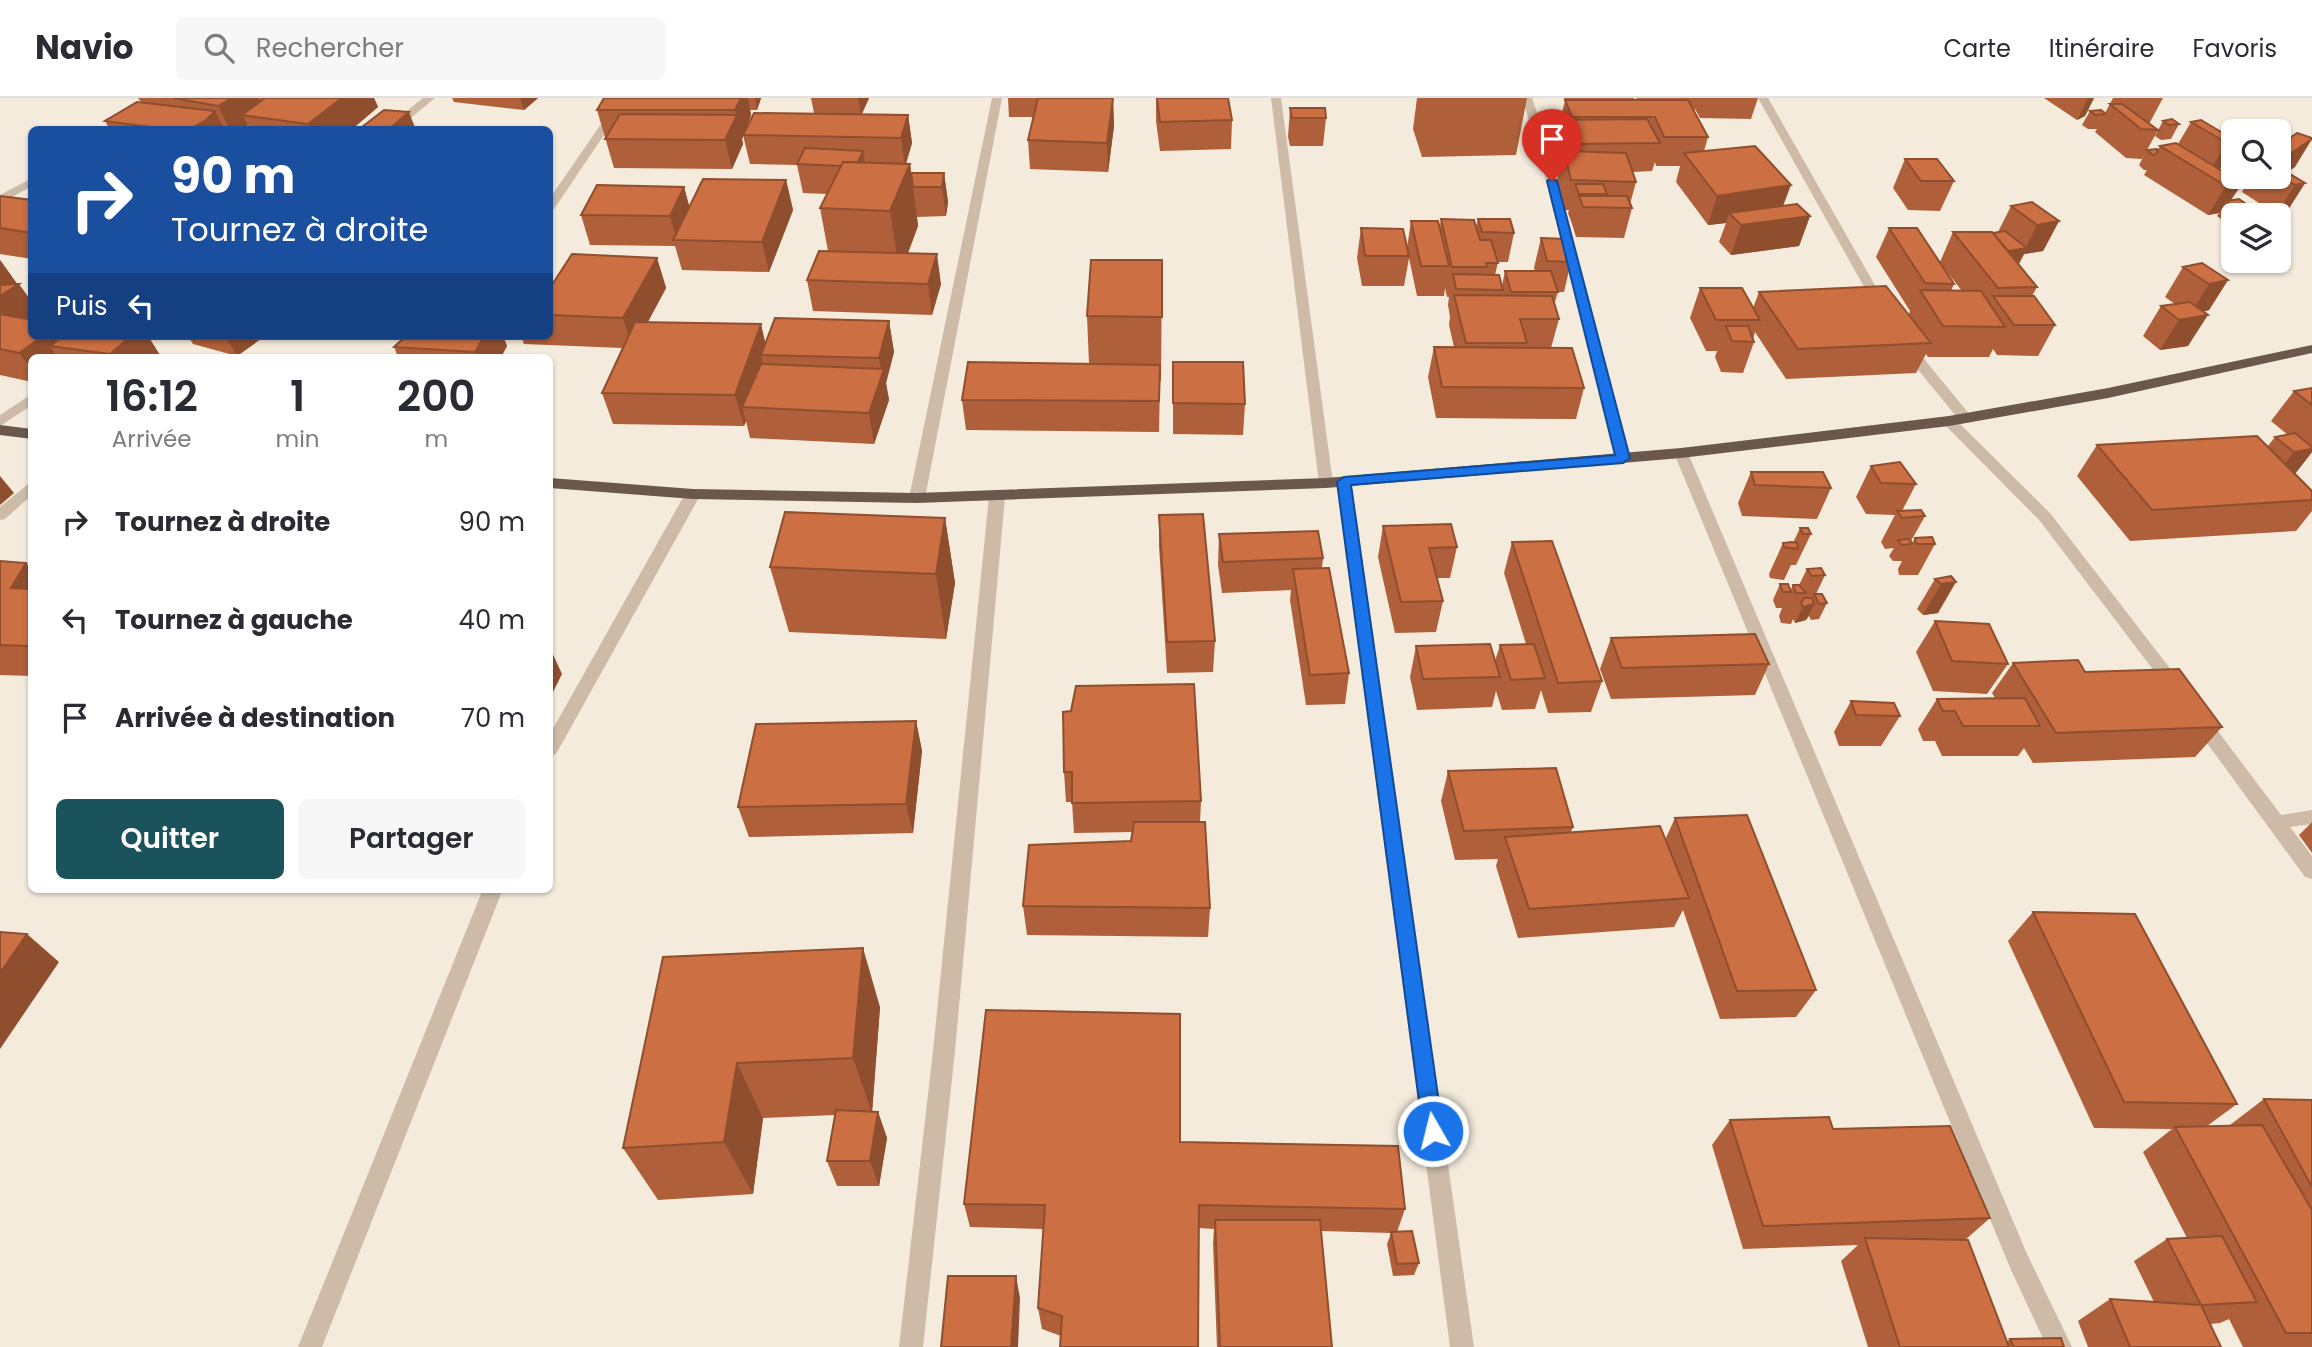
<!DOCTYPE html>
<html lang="fr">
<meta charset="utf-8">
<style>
body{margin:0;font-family:Poppins,sans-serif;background:#f7f7f7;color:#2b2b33;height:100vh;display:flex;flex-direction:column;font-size:26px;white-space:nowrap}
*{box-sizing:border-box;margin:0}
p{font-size:23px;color:#7c7c81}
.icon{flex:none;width:38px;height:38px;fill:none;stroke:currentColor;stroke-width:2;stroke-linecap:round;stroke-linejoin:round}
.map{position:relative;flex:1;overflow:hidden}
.drawer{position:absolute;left:28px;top:256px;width:525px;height:539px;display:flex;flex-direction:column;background:#fff;border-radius:10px;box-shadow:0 2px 5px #0004}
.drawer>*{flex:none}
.hud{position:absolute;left:28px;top:28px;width:525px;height:214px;border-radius:10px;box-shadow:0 2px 5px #0004;background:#1a4fa0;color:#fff;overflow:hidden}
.fabs{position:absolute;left:2221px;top:21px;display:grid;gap:14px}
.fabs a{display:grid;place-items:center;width:70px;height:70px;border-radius:10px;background:#fff;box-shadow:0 2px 5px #0004;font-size:35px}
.pin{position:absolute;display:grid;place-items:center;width:60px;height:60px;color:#fff;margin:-72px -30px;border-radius:50% 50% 50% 0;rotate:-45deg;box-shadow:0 0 7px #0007}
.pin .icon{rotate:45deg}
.me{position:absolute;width:77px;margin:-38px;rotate:352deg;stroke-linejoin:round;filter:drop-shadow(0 0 5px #0008)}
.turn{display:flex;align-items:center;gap:24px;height:147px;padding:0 28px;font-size:32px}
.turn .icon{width:91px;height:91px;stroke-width:2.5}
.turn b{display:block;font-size:49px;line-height:60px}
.then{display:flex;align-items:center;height:66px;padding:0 28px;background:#0003;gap:14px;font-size:26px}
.eta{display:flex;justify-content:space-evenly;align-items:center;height:119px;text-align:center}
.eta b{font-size:42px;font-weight:600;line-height:49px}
.primary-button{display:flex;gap:14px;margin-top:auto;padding:14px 28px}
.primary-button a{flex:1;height:80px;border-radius:10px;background:#1b535d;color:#fff;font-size:28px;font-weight:600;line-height:80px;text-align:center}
.primary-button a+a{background:#f7f7f7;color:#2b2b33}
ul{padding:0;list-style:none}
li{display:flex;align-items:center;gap:21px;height:98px;padding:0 28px}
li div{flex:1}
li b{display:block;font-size:26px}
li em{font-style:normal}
header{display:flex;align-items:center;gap:42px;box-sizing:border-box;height:98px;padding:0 35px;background:#fff;border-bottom:2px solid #e1e1e2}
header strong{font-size:33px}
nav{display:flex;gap:38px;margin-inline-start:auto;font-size:24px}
.search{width:490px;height:63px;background:#f7f7f7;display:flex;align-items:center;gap:18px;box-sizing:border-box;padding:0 24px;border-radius:10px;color:#7c7c81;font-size:26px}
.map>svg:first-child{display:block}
</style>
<header>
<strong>Navio</strong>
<div class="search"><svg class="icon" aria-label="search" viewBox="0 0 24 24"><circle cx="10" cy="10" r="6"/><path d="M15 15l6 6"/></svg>Rechercher</div>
<nav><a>Carte</a><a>Itinéraire</a><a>Favoris</a></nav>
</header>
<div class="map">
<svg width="2312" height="1249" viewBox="0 0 2312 1249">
<rect width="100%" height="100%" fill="#f4ebdc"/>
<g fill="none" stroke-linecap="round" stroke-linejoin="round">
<!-- service -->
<path fill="#cdbba7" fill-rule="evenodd" d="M2312,712V726L2276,731L2269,729L2267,724L2269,719Z"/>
<!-- minor -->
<path fill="#cdbba7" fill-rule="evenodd" d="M423,0H435L396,32H383Z
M619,0H629L554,111H550V100Z
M992,0H1002L925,400L917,405L909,400Z
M1271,0H1281L1333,385L1326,390L1319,385Z
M1522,0H1532L1552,58L1630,360L1628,363H1618L1616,360L1540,58Z
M1758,0H1768L1888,210L1887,213H1877L1876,210Z
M32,80V88L0,106V97Z
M1906,244L1911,245L1970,317V323H1960L1901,251V245Z
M32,296V307L0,328V317Z
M1949,319L1954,320L2050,415L2182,586L2185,590L2182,594H2170L2040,423L1944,326L1942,323Z
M1681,350L1688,355L2027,1156L2072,1249H2047L2011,1172L1674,355Z
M1344,379L1351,384L1474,1249H1450L1337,384Z
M32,383V397L5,421L0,422V409Z
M693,391L701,396L556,656L550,658V636L685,396Z
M997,394L1005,399L955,953L923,1249H899L933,953L989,399Z
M2199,614L2205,616L2312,758V781L2305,779L2193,626L2190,621L2193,616Z
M483,791H503L322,1249H298Z"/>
<!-- trunk -->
<path fill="#6a584c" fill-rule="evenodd" d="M2312,247V255L2108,300L1949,328L1681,360L1326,390L917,405L693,401L550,390V380L693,391L917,395L1326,380L1681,350L1949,318L2108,290Z
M0,327L32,331V341L0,337Z"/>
</g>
<!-- wall -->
<path fill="#af5f39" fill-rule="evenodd" d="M138,0H374L378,9L351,32H250L248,27L241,32H110L105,23L141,4Z
M452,0H538L524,12L454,4Z
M604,0H761L757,12H750L751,17L742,41L743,46L732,71L614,70L597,12Z
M811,0H869L862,16L908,17L912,45L906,66H910L911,75H944L948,104L946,118L917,119L918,128L908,155L941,186L932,217L813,213L807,182L828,153L820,110L827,96L803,95L797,67L750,66L743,37L814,15Z
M1008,0H1113L1114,28L1108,74L1030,71L1028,42L1034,19H1009Z
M1156,0H1228L1232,22L1231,51L1160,53L1156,23Z
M1417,0H1527L1516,57L1422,59L1413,31Z
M1564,0H1634V2H1637L1636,0H1758L1751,21L1700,20L1695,11L1694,13L1708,39L1704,53L1783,108L1810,118L1799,148L1731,157L1719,144L1726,125L1708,127L1676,84L1680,68H1656L1655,64L1652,73L1633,74L1636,84L1630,106L1632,110L1624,140L1576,139L1572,126L1568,115L1569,112H1564L1557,82L1559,74L1548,51L1554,22H1560L1565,3Z
M2044,0H2094L2085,18L2077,22Z
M2113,0H2163L2149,26L2158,32L2142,61L2126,60L2095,34L2097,31H2088L2082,27L2090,13L2105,15Z
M1290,10L1326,20L1323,48H1290L1288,39Z
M2163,23L2179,26L2171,41L2161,42L2155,38Z
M2191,24L2233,41V49L2220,71L2229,77L2233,70V79H2247L2231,102L2239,101L2224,123L2217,118L2219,115L2208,117L2144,77L2147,72H2144L2139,67L2147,52H2158L2160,48L2178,46Z
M2278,48L2295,69L2287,74L2305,85L2286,115L2276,116L2242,94L2251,79H2278Z
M1905,61L1954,83L1940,113L1908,112L1893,90Z
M786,82L793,112L769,174L682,172L675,148L590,147L581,117L684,89L689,109Z
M0,98L32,102V161L0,156Z
M2011,108L2059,123L2043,153L2024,156L2018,166L2037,189L2032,198L2055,227L2038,258L1997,257L1993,251L1989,259H1928L1926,256L1916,275L1786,281L1755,234L1753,241L1754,244L1743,275L1721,274L1715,259L1717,253H1706L1690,220L1700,190L1753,210L1759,194L1909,216L1910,213L1876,159L1889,130L1940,164L1953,134H1998ZM1943,169L1962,193H1951L1954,186Z
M1441,121L1476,129L1478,121L1514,135L1508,164H1498L1495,177L1502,188L1505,173H1535L1534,170L1541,140L1571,164L1564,194H1558L1554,207L1559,221L1551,250L1584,290L1576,321L1436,320L1428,279L1434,249H1454L1449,227L1450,219L1448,207L1449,199H1447L1445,190L1444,198H1417L1409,160L1404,188H1362L1357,160L1361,130L1407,150L1411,123L1440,129Z
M657,160L666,190L648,224L766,245L889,223L894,254L886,285L889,302L874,346L750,340L746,323L744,328L613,326L602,295L622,250L524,246L521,238H550V190Z
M0,162L17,186L32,238H148L161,259H32V284L0,277Z
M1162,162L1161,283H1160L1159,334L966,332L962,302L1089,266L1087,218Z
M2183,169L2228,182L2209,212L2203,214L2188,248L2160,252L2143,238L2161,208L2175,206L2165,199Z
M188,238H265L237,258L193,246Z
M406,238H503L507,248L501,259H386H398L394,249Z
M1173,264L1245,306L1243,337L1173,336Z
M2312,290V354L2295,376L2312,393V413L2296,433L2130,443L2077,378L2097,347L2268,348L2275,339L2288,337L2271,323L2294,293Z
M1871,368L1916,386L1902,413L1925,418L1911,443L1912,445L1915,440L1935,446L1918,477H1899L1898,471L1902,463H1893L1889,458L1894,450L1885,451L1881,444L1895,417L1866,416L1856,399Z
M1751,374L1831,390L1817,421L1742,418L1738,405Z
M1159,417L1215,543L1213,574L1167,575L1159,448Z
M945,420L955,485L946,541L789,534L770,469Z
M1383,428L1457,449L1450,480H1437L1443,503L1436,534L1395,535L1378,459Z
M1800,430L1811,436L1796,467H1791L1784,482L1770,480L1769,476L1783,445H1793Z
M1219,436L1323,460L1322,470L1349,575L1345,606L1306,607L1290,502L1291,492L1222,495L1218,467Z
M1512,444L1602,583L1591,614L1548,615L1541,592L1535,611L1502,612L1496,593L1492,609L1417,612L1410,579L1416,548L1495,563L1500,547L1526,546L1504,475Z
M0,463L32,471V578L0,577Z
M1807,471L1825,477L1816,496L1827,505L1819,521L1811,522L1809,518L1806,522L1795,525L1793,521L1791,526L1781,525L1779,518L1782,510H1776L1773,502L1780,486L1790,493L1793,487H1799Z
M1951,478L1938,515L1923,517L1917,511L1935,481Z
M1935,523L2008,566L1987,596L1933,593L1916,554Z
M1611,540L1769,566L1755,597L1611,601L1600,571Z
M2013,565L2085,574L2222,629L2195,659L2033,665L2024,650L2018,658H1942L1935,643H1923L1918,631L1937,601L1995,600L1992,595Z
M1851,603L1900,618L1881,648H1839L1834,634Z
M1063,614L1201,703L1200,724L1210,810L1208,839L1027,837L1023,808L1131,743L1133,734L1074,735L1072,704H1066L1064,674Z
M916,623L922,653L913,735L749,739L738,709Z
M1448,673L1573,729L1571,734L1665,742L1675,720L1816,892L1796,919L1720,921L1683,812L1674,829L1518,840L1496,768L1498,761L1455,762L1441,703Z
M2312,724V755L2299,737Z
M2033,814L2237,1006L2207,1028H2230V1027L2264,1001L2312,1002V1249H2243L2229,1221L2220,1225L2210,1226L2221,1249H2088L2078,1223L2110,1201L2154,1204L2134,1163L2167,1141L2187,1140L2143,1054L2172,1031L2094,1030L2008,843Z
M663,859L880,909L872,1014H878L887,1040L879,1088H837L827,1063L835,1017L763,1020L753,1096L658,1102L623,1050Z
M1730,1022L1833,1031L1990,1120L1965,1142L2007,1243L2010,1241L2064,1249H1868L1841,1163L1858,1147L1743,1151L1712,1047Z
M1180,1044L1405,1111L1397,1134L1419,1165L1414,1177L1393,1178L1387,1146L1391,1135L1321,1133L1332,1249H1217L1213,1145L1214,1131L1199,1130L1061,1238L1042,1231L1038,1210L1043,1131L970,1129L964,1106Z"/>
<!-- shaded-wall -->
<path fill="#8f4e2e" d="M232,0H259L267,16L242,17L248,27L241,32H230L218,8Z
M342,0H374L378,9L351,32H311L308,26Z
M520,0H538L524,12Z
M741,0H748L751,17L742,41L743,46L732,71L725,42L737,18L735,12Z
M755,0H761L757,12Z
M858,0H869L861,17Z
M1113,0L1114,28L1108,74L1107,45Z
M2088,0H2094L2085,18L2077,22Z
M215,13L225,32H188Z
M409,14L416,32H388Z
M908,17L912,45L905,68L901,40Z
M2312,41L2295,69L2281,78L2278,77V66L2281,62Z
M2233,44V49L2219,72L2209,74L2227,45Z
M863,53L868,82L856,68Z
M910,66L918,128L900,176L890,113Z
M944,75L948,104L946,118L942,89Z
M2238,79H2247L2243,86H2241L2229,105L2226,103L2219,115L2208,117L2226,88L2233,87Z
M786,82L793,112L769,174L762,144Z
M2305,85L2286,115L2276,116L2295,87Z
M1791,87L1780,116L1729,115L1726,125L1708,127L1717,98Z
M684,89L692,118L677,142L670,118Z
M2246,106L2240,117H2233V122L2224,123L2233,108Z
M1810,118L1799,148L1731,157L1741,127Z
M2059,123L2043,153L2024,156L2019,166L1997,169L2004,154L2025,151L2037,127Z
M937,156L941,186L932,217L928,186Z
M657,160L666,190L633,251L623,220Z
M0,162L18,187L19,186L32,204V222L0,241Z
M2228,182L2209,212L2190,216L2209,186Z
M2208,217L2188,248L2160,252L2179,222Z
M889,223L894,254L886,285L889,302L874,346L869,315L882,277L879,260Z
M761,226L768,256L761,257L764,269L742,309L746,323L744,328L735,297Z
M43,238H66L50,248L57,259H32V272L19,255Z
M131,238H148L161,259H112L110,256Z
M225,238H265L237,258Z
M484,238H503L507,248L501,259H477L475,254Z
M2312,347V354L2290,382L2270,385L2294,354L2308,352Z
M0,378L14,395L0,407Z
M945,420L955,485L946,541L936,476Z
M26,465L32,471V514L11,490Z
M1956,484L1938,515L1923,517L1941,486Z
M1814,506L1806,522L1795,525L1803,509Z
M32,543V553L27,548Z
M550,550L562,576L550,600Z
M916,623L922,653L913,735L906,706Z
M27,836L59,864L0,951V875Z
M863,850L880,909L872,1015L853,960Z
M737,965L763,1020L753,1096L724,1044Z
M878,1014L887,1040L879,1088L870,1063Z
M1016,1178L1020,1200L1018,1249H1011Z"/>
<!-- building -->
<path fill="#cc6f42" stroke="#8f4e2e" stroke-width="2" d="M173,0H232L218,8Z
M265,0H342L308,26L242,17Z
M604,0H741L735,12H597Z
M1038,0H1113L1107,45L1028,42Z
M1157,0H1228L1232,22L1160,24Z
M1565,2H1688L1708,39H1664L1655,19H1572Z
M137,4L215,13L206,22L188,32H172L105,23Z
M2110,6H2122L2158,32L2141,31Z
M1290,10H1325L1326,20H1292Z
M384,12L409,14L388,32L362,29Z
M2101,12L2105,15L2104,16L2095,17L2090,13Z
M754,15L908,17L901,40L743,37Z
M620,16L737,17L725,42L605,41Z
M1647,21L1660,45L1565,46L1554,22Z
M2172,21L2179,26L2169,27L2163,23Z
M2201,22L2233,41V44L2227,45L2191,24Z
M84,29L96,32H81Z
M2297,35L2312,40V41L2281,62L2278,61V48Z
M2176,45L2242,85L2226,88L2160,48Z
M1755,48L1791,87L1717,98L1684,55Z
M805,50L863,53L858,64H843L841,68L797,66Z
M2157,51L2158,52L2155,57H2153L2147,52Z
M1564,53L1626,55L1636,84L1571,82Z
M1905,61H1937L1954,83H1921Z
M843,64L910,66L890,113L820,110Z
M2278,69L2305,85L2295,87L2278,77Z
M911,75H944L942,89H913Z
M703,81L786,82L762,144L673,142Z
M1575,86H1603L1607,96H1579Z
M597,87L684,89L670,118L581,117Z
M0,98L32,102V135L0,130Z
M1579,98H1627L1632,110L1583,109Z
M2239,101L2246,106L2233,108L2226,103Z
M2032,104L2059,123L2037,127L2011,108Z
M1797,106L1810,118L1741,127L1729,115Z
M1441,121L1474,122L1480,142H1491L1498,165H1486L1487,169H1452Z
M1478,121H1510L1514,135L1482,134Z
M1411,123H1438L1449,168H1421Z
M1361,130L1403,131L1409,158H1365Z
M1889,130H1917L1954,186L1925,185Z
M2005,133L2027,150L2008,153L1993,135Z
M1953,134H1992L2037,189L1998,190Z
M1541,140L1565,141L1571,164L1547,163Z
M819,153L937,156L928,186L807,182Z
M572,156L657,160L623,220L550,217V190Z
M1091,162H1162V219L1087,218Z
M2202,165L2228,182L2209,186L2183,169Z
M1505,173H1551L1558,194H1511Z
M1453,176L1499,177L1503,192L1456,191Z
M19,186L0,198V187Z
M1886,188L1931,245L1798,251L1759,194Z
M1700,190H1742L1760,222H1716Z
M1920,192L1981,193L2005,229L1943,228Z
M1454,197L1552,198L1559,221H1520L1527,245H1466Z
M1993,198H2034L2055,227H2014Z
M2190,204L2208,217L2179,222L2161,208Z
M0,216L32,222V238H43L19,255L0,251Z
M775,220L889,223L879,260L761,257Z
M635,224L761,226L735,297L602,295Z
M1726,228H1748L1754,244L1732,243Z
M63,238H131L110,256L50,248Z
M406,238H484L475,254L394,249Z
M1434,249L1572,250L1584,290L1442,289Z
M968,264L1160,267L1159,303L962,302Z
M1173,264H1243L1245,306L1173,305Z
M761,266L884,271L869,315L742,309Z
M2312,290V307L2294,293Z
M2295,335L2312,349V351L2294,354L2275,339Z
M2257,338L2312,393V402L2152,412L2097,347Z
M1900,364L1916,386L1881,385L1871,368Z
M1751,374H1823L1831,390L1755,387Z
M1921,412L1925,418L1902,420L1897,413Z
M785,414L945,420L936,476L770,469Z
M1203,416L1215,543L1167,544L1159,417Z
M1451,426L1457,449L1429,450L1443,503L1401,504L1383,428Z
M1800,430H1808L1811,436H1803Z
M1318,433L1323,460L1223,464L1219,436Z
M1932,439L1935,446H1916L1915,440Z
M1909,441L1912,445L1911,446L1902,447L1898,442Z
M1552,443L1602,583L1558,585L1512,444Z
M1792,444L1797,445L1798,451L1784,449L1783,445Z
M0,463L26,465L11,490L32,491V543L27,548L0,547Z
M1329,470L1349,575L1310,577L1293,471Z
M1821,470L1825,477L1812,478L1807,471Z
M1951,478L1956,484L1941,486L1935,481Z
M1780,486H1788L1791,494H1783Z
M1793,487H1799L1806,495H1796Z
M1814,496H1822L1827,505L1819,506Z
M1804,500H1812L1814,506L1803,509L1801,505Z
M1935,523L1989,526L2008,566L1952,563Z
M1755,536L1769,566L1622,570L1611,540Z
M1490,546L1500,579L1423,581L1416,548Z
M1534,546L1545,580L1511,582L1500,547Z
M2078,562L2085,574L2179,571L2222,629L2056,635L2013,565Z
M1194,586L1201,703L1072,705V674H1064L1063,614L1071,613L1076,588Z
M2025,600L2040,628H1963L1955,613H1943L1937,601Z
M1851,603L1894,605L1900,618L1856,617Z
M916,623L906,706L738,709L756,626Z
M1556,670L1573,729L1464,733L1448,673Z
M1747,717L1816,892L1737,893L1675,720Z
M1134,724H1205L1210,810L1023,808L1029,747L1131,743Z
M1660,728L1689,800L1529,811L1505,739Z
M2033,814L2135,816L2237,1006L2124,1004Z
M0,834L27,836L0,875Z
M863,850L853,960L737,965L724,1044L623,1050L663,859Z
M986,912L1180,916V1044L1398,1048L1405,1111L1199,1107L1198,1249H1060L1062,1218L1038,1210L1045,1107L964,1106Z
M2264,1001L2312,1002V1089Z
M836,1012L878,1014L870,1063H827Z
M1829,1019L1833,1031L1950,1028L1990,1120L1763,1128L1730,1022Z
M2262,1027L2312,1112V1235H2286L2175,1029Z
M1215,1122H1320L1332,1249H1220Z
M1412,1133L1419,1165L1397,1166L1391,1134Z
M2222,1138L2257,1204L2201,1207L2167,1141Z
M1865,1140L1968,1142L2009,1249H1900Z
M948,1178H1016L1011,1249H941Z
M2110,1201L2201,1207L2221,1249H2130Z
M2061,1240L2064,1249H2014L2010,1241Z"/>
<!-- route -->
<path fill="#1a73e8" stroke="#114b97" stroke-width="2" d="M1552,80L1557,83L1630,360L1623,365L1351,387L1443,1033L1440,1039L1433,1042L1426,1039L1423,1033L1337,384L1344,379L1615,357L1547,83Z"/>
</svg>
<div class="fabs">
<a><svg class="icon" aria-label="search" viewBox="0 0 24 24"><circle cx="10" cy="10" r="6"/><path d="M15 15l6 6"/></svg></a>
<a><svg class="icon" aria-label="layers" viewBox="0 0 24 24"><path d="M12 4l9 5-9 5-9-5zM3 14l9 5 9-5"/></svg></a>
</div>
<div class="pin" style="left:1552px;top:83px;background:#d93025"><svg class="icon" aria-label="arrive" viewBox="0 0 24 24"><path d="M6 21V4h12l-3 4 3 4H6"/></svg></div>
<svg class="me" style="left:1433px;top:1033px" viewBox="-20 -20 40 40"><circle r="17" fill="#1a73e8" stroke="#fff" stroke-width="3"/><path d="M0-11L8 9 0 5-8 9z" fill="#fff"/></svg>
<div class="hud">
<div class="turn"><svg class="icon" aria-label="right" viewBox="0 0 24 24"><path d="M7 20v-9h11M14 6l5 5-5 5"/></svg><div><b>90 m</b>Tournez à droite</div></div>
<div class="then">Puis<svg class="icon" aria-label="left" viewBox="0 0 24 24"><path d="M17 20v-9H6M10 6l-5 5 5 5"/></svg></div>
</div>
<section class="drawer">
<div class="eta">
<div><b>16:12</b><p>Arrivée</p></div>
<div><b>1</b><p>min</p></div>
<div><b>200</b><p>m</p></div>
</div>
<ul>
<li><svg class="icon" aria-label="right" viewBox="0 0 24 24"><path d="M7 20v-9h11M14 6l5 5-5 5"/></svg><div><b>Tournez à droite</b></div><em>90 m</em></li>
<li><svg class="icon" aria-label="left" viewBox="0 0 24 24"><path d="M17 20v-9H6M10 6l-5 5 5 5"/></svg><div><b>Tournez à gauche</b></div><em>40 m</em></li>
<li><svg class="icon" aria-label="arrive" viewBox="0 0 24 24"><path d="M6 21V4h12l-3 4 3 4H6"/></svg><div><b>Arrivée à destination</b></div><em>70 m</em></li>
</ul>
<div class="primary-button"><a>Quitter</a><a>Partager</a></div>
</section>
</div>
